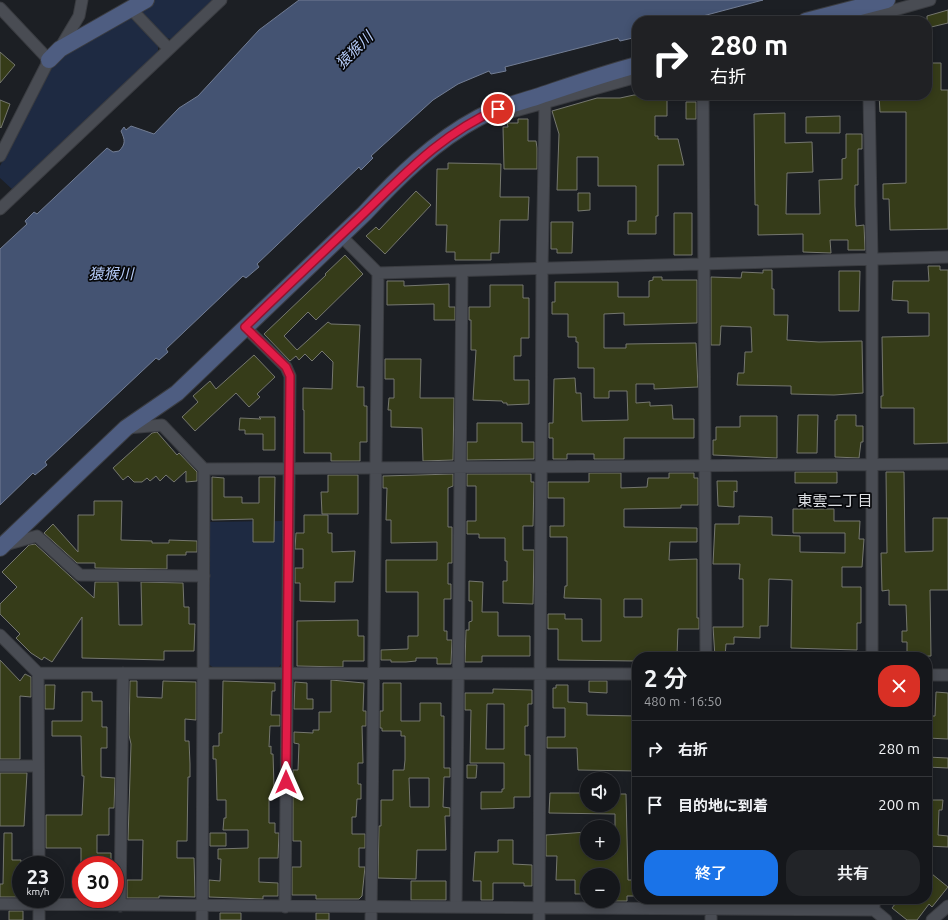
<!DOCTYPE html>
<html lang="ja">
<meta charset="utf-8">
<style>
body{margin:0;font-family:Ubuntu,"Noto Sans JP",sans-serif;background:#222428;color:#f1f3f6;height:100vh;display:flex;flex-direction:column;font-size:15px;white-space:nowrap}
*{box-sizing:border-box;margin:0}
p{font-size:13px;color:#9d9fa3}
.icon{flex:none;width:22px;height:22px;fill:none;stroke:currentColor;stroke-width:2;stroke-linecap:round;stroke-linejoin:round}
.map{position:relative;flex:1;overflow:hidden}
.details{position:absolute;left:632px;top:652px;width:300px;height:252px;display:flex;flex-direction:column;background:#15171b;border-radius:16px;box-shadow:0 2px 10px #0003,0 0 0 1px #34363a}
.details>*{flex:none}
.hud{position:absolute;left:632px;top:16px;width:300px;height:84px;border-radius:16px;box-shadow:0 2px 10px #0003,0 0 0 1px #34363a;background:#202124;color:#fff;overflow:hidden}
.controls{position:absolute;left:580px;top:772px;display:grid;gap:8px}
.controls a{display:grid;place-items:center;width:40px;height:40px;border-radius:50%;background:#15171b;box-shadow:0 2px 10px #0003,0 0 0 1px #34363a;font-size:20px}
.speed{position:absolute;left:12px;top:856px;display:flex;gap:8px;font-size:20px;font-weight:700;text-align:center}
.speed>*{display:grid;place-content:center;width:52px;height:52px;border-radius:50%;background:#15171b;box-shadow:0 2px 10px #0003,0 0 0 1px #34363a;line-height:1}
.speed small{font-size:10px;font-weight:400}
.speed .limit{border:6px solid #d22;background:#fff;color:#111}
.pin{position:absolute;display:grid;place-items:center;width:34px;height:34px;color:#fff;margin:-17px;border:2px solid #fff;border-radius:50%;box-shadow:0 1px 4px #0007}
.me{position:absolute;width:44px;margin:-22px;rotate:0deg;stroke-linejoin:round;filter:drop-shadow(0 0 3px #0008)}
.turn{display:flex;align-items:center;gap:14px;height:84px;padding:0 12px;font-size:18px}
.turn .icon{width:52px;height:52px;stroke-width:2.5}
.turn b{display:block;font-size:28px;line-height:34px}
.round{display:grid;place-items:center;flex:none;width:42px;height:42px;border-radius:16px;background:#222428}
.headline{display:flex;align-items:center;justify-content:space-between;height:68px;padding:0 12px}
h1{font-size:24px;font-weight:600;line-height:30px}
.cta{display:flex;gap:8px;margin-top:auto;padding:8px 12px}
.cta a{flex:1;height:46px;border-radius:16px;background:#1a73e8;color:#fff;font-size:16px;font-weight:600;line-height:46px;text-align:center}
.cta a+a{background:#222428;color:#f1f3f6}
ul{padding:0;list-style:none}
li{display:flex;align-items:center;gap:12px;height:56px;padding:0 12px;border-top:1px solid #34363a}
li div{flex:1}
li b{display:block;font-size:15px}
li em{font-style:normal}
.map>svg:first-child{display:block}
</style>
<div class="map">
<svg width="948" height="920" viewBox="0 0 948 920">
<rect width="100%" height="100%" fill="#1c1f24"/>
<!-- green -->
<path fill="#1e2a42" d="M155,0H215L171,39L166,38L140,12L141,8Z
M128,16L134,17L158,43V51L148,63L13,190L0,178V166L54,64L63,53Z
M282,521L281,664L278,668H214L208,664L209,522Z
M715,899H866V902L863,906L720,904L715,902Z"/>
<!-- water -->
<path fill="#445372" stroke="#727d94" d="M299,0H763L684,21H637V37L620,41L618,38L505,67L506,71L491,74L489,71L458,84L433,100L371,156L373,158L361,170L359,167L257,264L259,267L246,278L243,276L166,349L168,352L159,360L156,358L45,462L47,465L35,475L33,473L0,505V249L27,224L25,221L34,212L37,214L107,148L113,152L119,151C126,144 125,140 121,131L124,127L126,130L131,126L154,134L179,108L198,96L259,30Z"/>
<!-- building -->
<path fill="#363c19" stroke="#75776f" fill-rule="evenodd" d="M948,10V23L927,28V16Z
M0,52L15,65L0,83Z
M927,63H941V90H948V229L890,230L889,199H883V184L906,183V112H880L879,95H927Z
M634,95H667V116H655V136H658V139H678L684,165H658V216H656V234H628V221H636V186H598V157H577V190H557L559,134L552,111L597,98H620Z
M0,100L10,104L1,128L0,127Z
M686,102H696V119H686Z
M785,113V143L812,142L813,172L787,173L786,214H820L819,180L842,179V159L846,158V134H862V149H858V185H855V206L856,226L864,225L865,250H848V240H830L831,253L803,252V234L758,235V205H755L754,114Z
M840,116V133H806V117Z
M518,119H528V141H536L537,148V169H504L503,127H508L507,123H518Z
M448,163L501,164L500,197H529L528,220H500L499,253H491V260H455V252H446L447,225H436L437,169H448Z
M416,191L431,205L385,254L366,236L376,227L379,230Z
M578,193H590V210L578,211Z
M674,213H692V255H674Z
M551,222H573L572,253H557V249H551Z
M345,255L363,274L316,320L308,312L284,336L297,350L328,322L331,324L360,325L357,387H364V406H367V442H360V461H331V453H304V410H303V388L332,389L333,362L322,351L312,361L305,354L299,360L296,356L290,361L264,334L326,275L325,274Z
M928,266H940V270H948V443L914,444V408H881V396H883L882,337L929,336V313H908V301L892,300L893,281H929Z
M763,270H772V289H774V315H788L787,340L819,342L862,341L863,393L834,395L791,394V386L737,385L738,373H744L745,352H752L751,327L721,326L720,345H711V277L741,278L742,272L763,273Z
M839,271H860L859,311H839Z
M653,277H662V280H697V323L624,325V313L604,314V348H626V344L696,343L698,387L654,389V384H636V403L650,402V406L672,405L673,419H694V438H624V459H594V454H567V459H553V438H549V423H553L554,379L575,378L576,393H581L582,421L628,420L627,391H609V398H594V368H578V342H576V337H568V314H552V302H555V282H618V297H649V281L653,280Z
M387,281H404V286L449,284V307H455V320H434V304L387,305Z
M490,285H523V298H529V338H521V356H514V380H529V404L507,405V403H503L502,401L473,400L476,350H471V320H469V307H490Z
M254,355L275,377L257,394L260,397L249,407L236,393L195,431L182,417L198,402L193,396L210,381L216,389Z
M385,359H421L420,398H454L453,460L423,461L422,428L391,427V410H388L389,398H394V379H385Z
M798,415H818L817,453H797Z
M837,415H856V426H863V442H861L859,458L835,457V420H837Z
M740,416H777V458L713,455V440H716V427H740Z
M259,417H275V450H263V434H245V430H239L240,418L261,419Z
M477,423H522V442H534V459L467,460V442H477Z
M157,432L177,455L179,453L197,472V481L186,482V471L174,482L166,475L160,481L156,476L150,481L147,478L142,482H134L128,476L123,480L113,468L152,433Z
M795,472H837V483H795Z
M886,472H904L905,552L933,551V518H948V590H930L931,656L907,657V642H902V631H907L906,605H889V590L882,591L881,553H887Z
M589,473H621V488L647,487L648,478H669V473H694V478H698V505H681V508L624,509V527L697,528V542H670L669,560L697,559V618H699V629H678L677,656L637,657L636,661L558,660V629H548V614H565V619H582V641H601V599L564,598L565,586H567V537H550V526H564V498H548V482H589ZM624,599H642V617H624Z
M453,474V486L448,488V527H452V563H448V584H451V599H444V631H447V640H452L451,664H437V658H416V661L406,662H391V660H381V650L408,649V636H418V592H386V560H437V542L391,543V520H386L387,488H383V476Z
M467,474H531V482H534L533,526H523V550H534L533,604L503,603V581H507V561H505V538H479V534H467V521H476V486H467Z
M328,475H358V514H322L321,492H328Z
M212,477L224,478V497H242V503H259V477H275L274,542H253V519L212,520Z
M717,481H737V492L734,491V507L718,506Z
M94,501H122L121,540L152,541V543H169V540L197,541V552H186V555H167V569L95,568V563H77L44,533L53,524L78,552V515H94Z
M793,509H834V521H860L859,539H864L862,567H842V587H861V623H857V650L791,648L792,580L769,579L768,626H760V638L734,637V644H726L725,657H715L713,627H743V579H739L740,564H713L715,524H739V516L772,517V535L800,536V552L845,553V533H793Z
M304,515H328V533H332V552L355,551L353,582H335V602L300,601V583H295V568H303V549H295L296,533H304Z
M35,544L94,598L95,582H118L119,625H142L141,582L183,583L184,607H189V624H195L194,651H164V660L82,658V617L52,662L44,657L42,660L31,653L16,638L20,634L0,614V604L17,587L2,572L29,545Z
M469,581L483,582L482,612H498V636H530V656H482V662H465L466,630H469V622L472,621V601H469Z
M358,620V636H364V661H343V667L297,666V621Z
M0,660L20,681L25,674L31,677V697L20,696V759H0Z
M331,680L364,683L363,711H366V726H362L363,763H358V784H361V799H357L356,817H352V834H365V848H359V867H365L362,896L359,899H316V895H292V867H301V841H293V770H298L299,744L294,743V732L313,733V730H319V712H331Z
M130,681H137V697L162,698L163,681L196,682V720L185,719V741H189L190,764V777H188L187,841H177V858H194L195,897L159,896V898H127V880H142L143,840H128L131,744L129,735Z
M223,681L275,683V691H272L271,715H280V726H270L269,747L271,746V754H273L274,786L273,800H269V823H275V833H279L278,858H259V882L278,883V896H263V899L209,897V880L220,881L221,859H218V849L248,848V830H223L224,818H226V800H217L216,759H213V746H219V733H222Z
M589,681H607V693L589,692Z
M295,682L307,683V699H313V709H294Z
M383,683H401V721H420V703H441V716H444V768H450V777H444L443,807L450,808V816H445L446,850H417L416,879L378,878L379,826H381V800H393V770H404L405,760V736H401V731H382V728H380V711H383ZM409,778H429V807H410Z
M45,685H55L54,709H45Z
M556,685H568V702L587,703V715L637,716V771L578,770L577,748H547V737H565V708H553V688H556Z
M493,689L532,690V704H528V726H525V755H530V797H514V808L481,809V792H502V789H504V763H470L471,710H465V693H493ZM487,704H504V749H486Z
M82,692H92V701H102V727H107V748H101V777L115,778L114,808H109V835H97V853H111V864L81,863V848H46V815H82L84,776H82L81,736H52V721H82Z
M936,692L948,693V739L927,738V716H935Z
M927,757L948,758V768L927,767Z
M467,765H477L476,778H467Z
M0,773H27L24,826H0Z
M550,793H587V805H613V794H626L628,880H637V896H627V901H615V875H587V894H575V880H556L557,856H546V835L587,832V853L615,854V814L549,813Z
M927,800H943L942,810H939L938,835L948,836V847L927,846Z
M4,833H12V860H21V897H0V884H3Z
M210,833H226V846H210Z
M498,840H513V864L532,865V886H524V883H493V900H481V881H473L475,852H498Z
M932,874L948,887L932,907L929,904L917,920H907L892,908L899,899H927V881Z
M411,881H446V900H411Z
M9,911H23V920H9Z
M220,913H241V920H220Z
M316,913H329V920H316Z"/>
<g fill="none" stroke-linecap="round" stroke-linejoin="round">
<!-- street casing -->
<g stroke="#3a3c41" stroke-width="13">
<path id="street" d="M0,8L49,60L0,156
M131,9L168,48
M856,21L930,0
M60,48L79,16L82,0
M703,95L706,657
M869,95L872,260V657
M501,115L637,77
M0,209L221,0
M341,236L378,273L371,920
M378,273L948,257
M245,327L286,367L290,376L285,907
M127,428L162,425L204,469L202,920
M204,469L948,464
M5,545L37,536L80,575L204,576
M0,635L38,673L637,674
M38,673L39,865
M927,675H948
M0,766H38
M39,899V920
M711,899V920
M874,899V910
M0,904L874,910L886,920
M120,906L123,673
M456,907L462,271
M539,920L542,269L545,104
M932,920L948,906"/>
</g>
<!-- secondary casing -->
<g stroke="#3a3c41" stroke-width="18">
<path id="secondary" d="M806,21L887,0
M49,60L60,49L146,0
M0,548L126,428L177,393L365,213C398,177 435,141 478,118C496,108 517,103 536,97C569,86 603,74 637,65"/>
</g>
<!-- street -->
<use href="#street" stroke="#494c53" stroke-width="11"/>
<!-- secondary -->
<use href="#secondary" stroke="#4e5d81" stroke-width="16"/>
</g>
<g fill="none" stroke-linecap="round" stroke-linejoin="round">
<!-- route casing -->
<g stroke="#92132f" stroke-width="10">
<path id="route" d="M286,782L290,376L286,367L245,327C282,291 320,255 358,219C403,176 439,135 498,109"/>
</g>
<!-- route -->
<use href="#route" stroke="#e11d48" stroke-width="7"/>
</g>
<g text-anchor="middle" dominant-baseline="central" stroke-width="3.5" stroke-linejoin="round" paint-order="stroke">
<!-- water labels -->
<g font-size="15" font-style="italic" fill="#b5cbf8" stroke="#07080b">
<text transform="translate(354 50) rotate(-45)">猿猴川</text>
<text x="111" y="273">猿猴川</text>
</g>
<!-- neighbourhood labels -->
<g font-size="15" fill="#dee0e4" stroke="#07080b">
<text x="835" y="500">東雲二丁目</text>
</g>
</g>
</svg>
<div class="controls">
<a><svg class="icon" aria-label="sound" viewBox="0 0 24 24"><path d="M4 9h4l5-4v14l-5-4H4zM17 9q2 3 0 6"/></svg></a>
<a>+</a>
<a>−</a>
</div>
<div class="speed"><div>23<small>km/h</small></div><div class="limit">30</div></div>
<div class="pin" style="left:498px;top:109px;background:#d93025"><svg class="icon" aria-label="arrive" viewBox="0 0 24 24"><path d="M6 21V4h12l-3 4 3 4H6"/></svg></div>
<svg class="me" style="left:286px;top:782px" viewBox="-20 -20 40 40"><path d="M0-17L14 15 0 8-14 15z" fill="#e11d48" stroke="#fff" stroke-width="4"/></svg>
<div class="hud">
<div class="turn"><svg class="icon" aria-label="right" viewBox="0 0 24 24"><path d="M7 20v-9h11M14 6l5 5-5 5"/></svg><div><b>280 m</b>右折</div></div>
</div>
<section class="details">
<div class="headline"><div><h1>2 分</h1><p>480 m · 16:50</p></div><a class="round" style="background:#d93025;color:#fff"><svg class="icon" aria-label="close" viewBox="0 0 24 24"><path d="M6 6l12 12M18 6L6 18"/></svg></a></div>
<ul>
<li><svg class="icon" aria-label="right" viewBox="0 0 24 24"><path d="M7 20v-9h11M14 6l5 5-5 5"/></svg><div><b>右折</b></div><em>280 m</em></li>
<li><svg class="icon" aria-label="arrive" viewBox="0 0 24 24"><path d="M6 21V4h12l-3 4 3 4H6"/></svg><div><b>目的地に到着</b></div><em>200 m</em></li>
</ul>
<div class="cta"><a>終了</a><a>共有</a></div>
</section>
</div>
